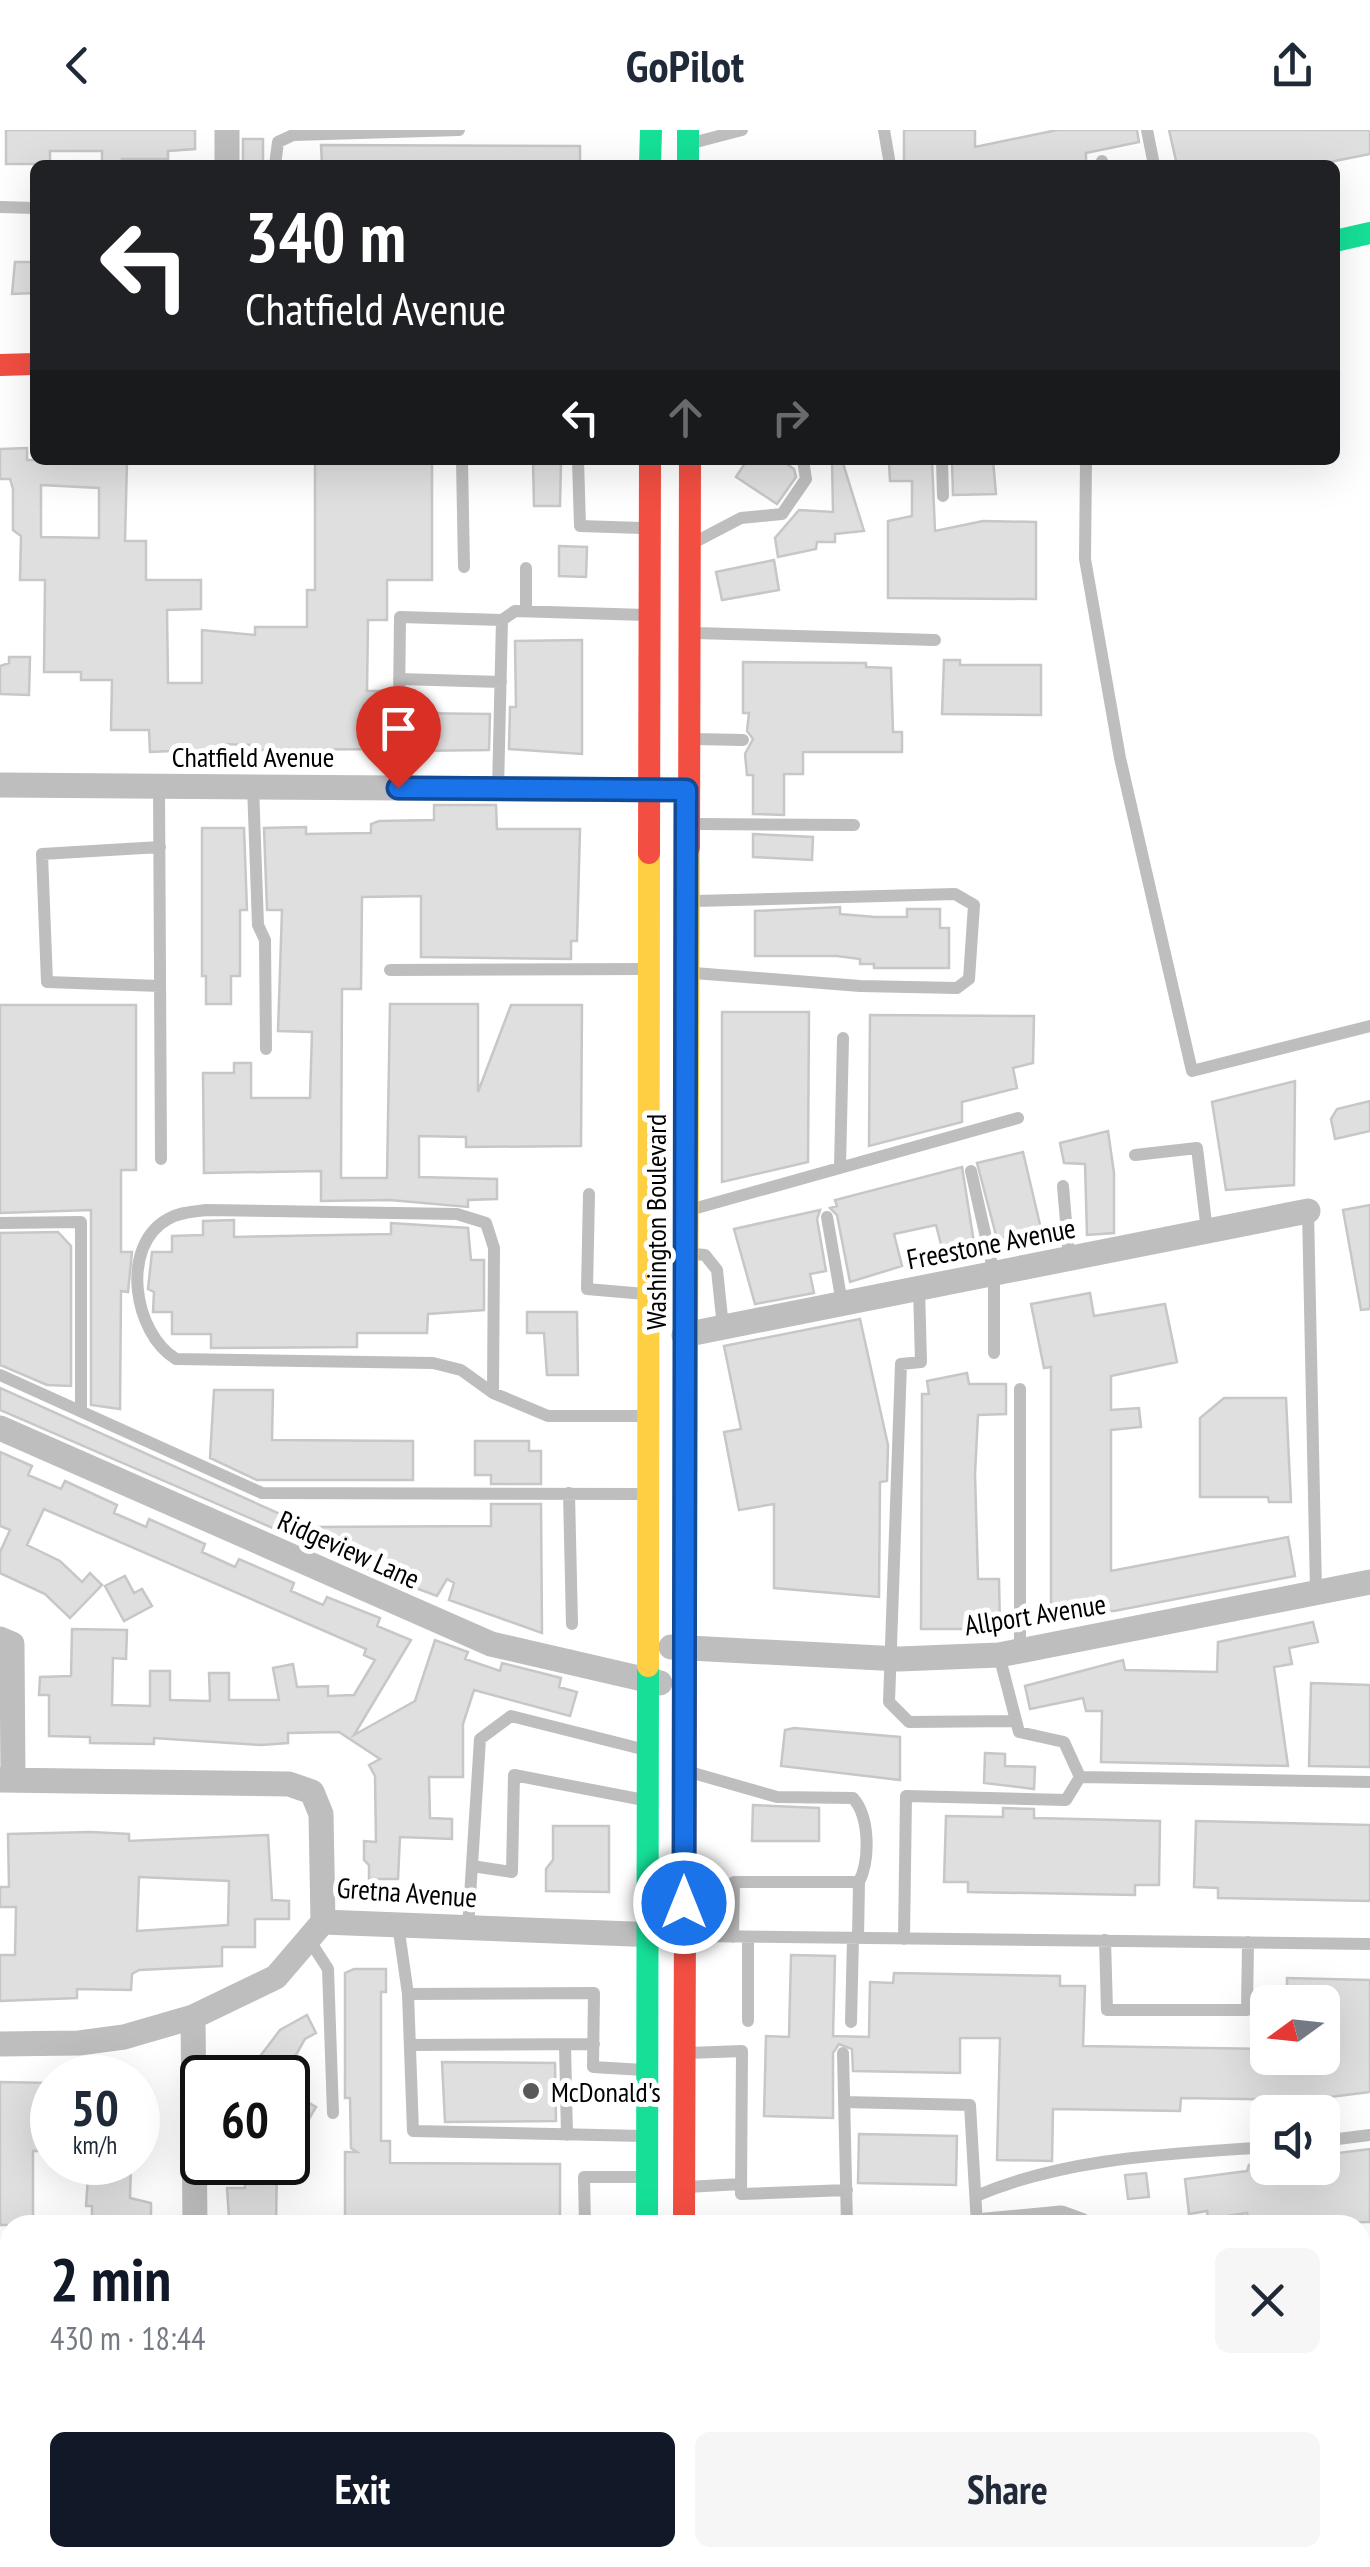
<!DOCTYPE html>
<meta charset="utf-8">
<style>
body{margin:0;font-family:"PT Sans Narrow",sans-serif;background:#f6f6f7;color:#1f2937;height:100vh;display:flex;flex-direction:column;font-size:38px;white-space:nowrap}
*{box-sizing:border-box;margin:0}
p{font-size:32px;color:#747a83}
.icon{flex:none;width:55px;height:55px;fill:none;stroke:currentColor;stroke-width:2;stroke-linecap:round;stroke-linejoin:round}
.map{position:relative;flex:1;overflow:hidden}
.panel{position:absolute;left:0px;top:2085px;width:1370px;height:352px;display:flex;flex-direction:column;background:#fff;border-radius:30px 30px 0 0;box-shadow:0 10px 40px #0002}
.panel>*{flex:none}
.banner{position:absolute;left:30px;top:30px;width:1310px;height:305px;border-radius:15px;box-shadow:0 10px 40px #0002;background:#202124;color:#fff;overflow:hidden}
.needle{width:65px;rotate:255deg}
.fabs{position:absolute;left:1250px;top:1855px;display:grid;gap:20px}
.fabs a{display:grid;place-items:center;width:90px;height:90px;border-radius:15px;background:#fff;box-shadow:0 10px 40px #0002;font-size:50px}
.speed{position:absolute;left:30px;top:1925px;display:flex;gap:20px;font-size:50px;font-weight:700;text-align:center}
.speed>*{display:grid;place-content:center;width:130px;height:130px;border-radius:50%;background:#fff;box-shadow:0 10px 40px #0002;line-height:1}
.speed small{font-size:25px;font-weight:400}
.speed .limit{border:5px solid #111;border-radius:15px;background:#fff;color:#111}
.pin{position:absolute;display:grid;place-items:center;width:85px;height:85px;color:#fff;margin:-102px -42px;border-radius:50% 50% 50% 0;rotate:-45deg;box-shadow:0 0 10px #0007}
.pin .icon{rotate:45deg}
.me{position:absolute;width:110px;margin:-55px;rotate:0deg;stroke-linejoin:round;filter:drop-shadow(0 0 8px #0008)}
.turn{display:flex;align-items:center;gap:35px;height:210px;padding:0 50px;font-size:45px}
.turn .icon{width:130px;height:130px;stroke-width:2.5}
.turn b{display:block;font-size:70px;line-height:85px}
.lanes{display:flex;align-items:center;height:95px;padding:0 50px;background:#0003;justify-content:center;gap:50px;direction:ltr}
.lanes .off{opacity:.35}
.round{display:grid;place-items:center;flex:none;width:105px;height:105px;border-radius:15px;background:#f6f6f7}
.head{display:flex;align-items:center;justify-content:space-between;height:170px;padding:0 50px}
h1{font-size:60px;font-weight:600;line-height:75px;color:#111827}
.action{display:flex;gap:20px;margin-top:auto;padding:20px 50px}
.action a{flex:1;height:115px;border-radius:15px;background:#111827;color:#fff;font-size:40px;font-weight:600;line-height:115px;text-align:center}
.action a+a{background:#f6f6f7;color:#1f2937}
header{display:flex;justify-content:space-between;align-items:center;height:130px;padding:0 50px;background:#fff;font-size:45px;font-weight:600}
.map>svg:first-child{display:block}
</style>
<header><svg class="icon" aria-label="back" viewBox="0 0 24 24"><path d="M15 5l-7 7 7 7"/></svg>GoPilot<svg class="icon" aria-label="share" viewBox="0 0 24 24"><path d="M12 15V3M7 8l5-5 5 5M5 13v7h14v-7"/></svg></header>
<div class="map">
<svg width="1370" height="2437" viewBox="0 0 1370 2437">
<rect width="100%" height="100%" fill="#fff"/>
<!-- building -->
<path fill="#dfdfdf" stroke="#c7c7c7" stroke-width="2.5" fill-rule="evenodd" d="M6,0H195V19L168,21V29H122V33H102V21H50V34H6Z
M904,0H975V17L1057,0H1137L1139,12L1086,23V35H904Z
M1169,0H1370V24L1315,35H1177Z
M243,9H263V35H243Z
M321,15L580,16V35H322Z
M15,132H35V163L12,164Z
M27,318V330H127L125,411H146V450H201V479L167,480L168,553H202V500L255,505V497H307V460H315V330H432V450H387V490H368L367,561H384V570H389L388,619L254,620V615L219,614L220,619L150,622L149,600H111L112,550H81V542H44L45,450H20L21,406L13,400V359L10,349H0V319ZM41,355L99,358V408L41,407Z
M747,330H781L794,339L796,347L777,374L736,347Z
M832,330H842L864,401L835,404V412H817L816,419L778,427L775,408L799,380L833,382Z
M993,330L996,364L953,365L952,331Z
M533,331H561L560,376H534Z
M932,331L935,401L983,391L1036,392V469L888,468V391L912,386V351H890L889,333Z
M559,416L587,417L586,447L559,446Z
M774,430L779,460L722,470L716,442Z
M582,510V624L509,619L510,577H516L515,511Z
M9,527H30L29,565L0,564V536L9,533Z
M944,530H960V535H1041V585L942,584Z
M743,532L866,533V537L891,538L893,602H902V622H803V644H784V685L753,684V645H747L745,624L753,609L747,601L749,583H743Z
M409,583L490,584L489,620L411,621Z
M434,675H496L497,699H580L577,811H571V829L421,827V766L362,767L361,859H342L341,1048H387L390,874H478V962L511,875H582L581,1016L466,1017V1007L419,1006V1047L497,1049V1069L468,1070V1077L390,1070L321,1071V1041L204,1043L203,943H234V933H251V968H310L312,902L278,901L282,780H267L264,698L306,697V704L371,703V694L379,691L434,690Z
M202,698H244L247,780H240V846H231V874H206V846H202Z
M753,704L813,707L812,730L753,727Z
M840,777V784L875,787H907V779H940V798H949V838H874V834H860V829L837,826H755V781Z
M0,875H136V1040H121V1122H132L128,1162L121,1161L120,1279L91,1275V1080L0,1083Z
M722,882H809L808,1032L722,1052Z
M870,885L1034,886L1033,933L1013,938L1017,958L962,972V992L869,1016Z
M1295,951L1294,1055L1226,1060L1212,972Z
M1370,971V1001L1335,1009L1331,989L1337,979Z
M1108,1001L1114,1043V1103L1087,1105L1085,1034L1064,1033L1060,1013Z
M1023,1022L1041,1099L997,1109L977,1033Z
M962,1037L975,1119L944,1126L936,1095L894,1104L902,1136L850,1152L837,1085L830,1078L837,1076L835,1070Z
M1370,1075V1179L1361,1180L1343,1080Z
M820,1080L817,1089L826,1141L810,1144L814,1163L755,1174L734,1099Z
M234,1090V1107L391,1104V1093L468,1098L471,1130H484V1180L428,1184L427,1203H357V1217L211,1218V1204H172V1182H153L154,1162L148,1159L152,1122H172V1106L203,1105V1091Z
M58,1102L71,1116V1256L47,1255L0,1235V1103Z
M1090,1163L1094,1186L1165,1174L1177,1232L1111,1246V1280L1139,1278L1141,1297L1111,1300V1441L1288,1407L1295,1446L1114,1481H1051V1237L1044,1238L1031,1174Z
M527,1182H577L578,1245H547L544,1203H527Z
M860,1189L888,1315L887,1351L880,1352L879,1467L774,1458V1374L739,1380L724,1302L741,1299L724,1216Z
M967,1243L969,1254H1006V1284L978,1285L975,1344L978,1449H999L1000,1499H921L922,1264H929L927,1251Z
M0,1258L309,1397L491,1396V1374H541L542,1503L449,1470L454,1453L447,1449L437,1466L386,1447L0,1280Z
M214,1260H273L272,1310L413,1311V1350H257L210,1328Z
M1224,1268H1286L1291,1372H1269L1268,1367H1200V1288Z
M475,1311H529V1321H541V1354H491V1345H475Z
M0,1322L32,1336L28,1345L61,1359L65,1351L117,1375L114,1383L146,1397L149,1389L205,1414L202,1422L235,1437L239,1429L294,1453L291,1461L323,1475L327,1467L380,1488L377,1496L411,1510L354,1605L415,1571L435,1510L468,1522L465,1529L500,1541L502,1533L561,1548L559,1557L577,1562L570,1586L474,1560L463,1594V1647H429L430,1688L452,1689V1709L400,1707L398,1749H369V1735L364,1730V1711L376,1712L375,1646L369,1635L380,1629L339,1602L288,1603V1613L261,1615L154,1608V1614L90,1613V1607L49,1606V1565H39L40,1547L71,1546L72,1499L127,1500L126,1529L113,1528L112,1575L150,1576V1541H170V1570L210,1571L209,1543H229V1570H279L273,1538L293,1534L297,1557L328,1556V1566L354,1565L375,1530L364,1525L366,1519L44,1379L27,1415L60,1431L82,1452L90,1443L102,1455L70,1488L45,1464L0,1443V1422L10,1400L0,1396Z
M125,1446L134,1463L142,1459L152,1476L124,1491L105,1456Z
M1313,1492L1318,1512L1289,1518L1292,1534L1274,1537L1288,1636L1101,1632L1102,1581H1086L1083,1568L1030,1579L1025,1556L1123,1530L1125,1540L1217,1542L1218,1512Z
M1311,1553L1370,1555V1637L1309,1636Z
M794,1598L900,1607V1650L781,1636L785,1600Z
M985,1623L1005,1624V1636L1035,1637L1034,1659L984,1653Z
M753,1675L819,1678V1711H752Z
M1003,1678L1034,1679V1688L1160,1691L1159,1755H1135V1765L968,1762V1752H944L946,1686L1003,1687Z
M1196,1691L1370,1695V1771L1218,1768V1758L1194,1757Z
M553,1696H609V1762L546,1761V1739L553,1730Z
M91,1702L129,1704V1711L268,1705L272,1770L289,1771V1789H255V1817H222V1836L139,1840L132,1844L131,1860L77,1859V1868L0,1871V1825H15L16,1777H0V1757H9L8,1704ZM139,1747L229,1751L228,1795L137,1801Z
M791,1825L835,1826L833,1906L869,1907L870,1852L893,1853L894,1843L1060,1846V1856H1085L1083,1916L1268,1919V1928H1322V1872H1287V1848L1370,1850V1962L1306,1970L1181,1968L1180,1981L1053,1979L1052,2031L997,2030L1000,1908H960V1943L853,1941L852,1919L839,1914L833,1923V1988L764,1986L766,1906L789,1907Z
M354,1839H386V1862H381V2011H390V2033L560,2034V2095H345V2022H357L351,2018L350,1968H345V1843Z
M307,1885L316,1903L305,1909L283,1948H270L252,1937L280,1900Z
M442,1932L555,1933L556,1991L445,1992Z
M0,1952L52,1953L48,2021H33V2095H0Z
M288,1961L316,1977L306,1994L288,1983Z
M859,2004L957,2006L956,2055L858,2053Z
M1370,2019V2092L1250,2095L1247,2083L1208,2089L1207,2081L1189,2084L1185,2049L1247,2041L1249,2035L1268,2033V2041L1322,2038L1339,2032L1338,2023Z
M89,2032H131L130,2068L151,2073V2095L92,2092V2076H86Z
M244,2032H277L276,2095H234V2089L229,2088L227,2058H245Z
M1146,2043L1149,2067L1128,2069L1125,2045Z"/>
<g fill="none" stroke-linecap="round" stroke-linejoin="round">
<!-- lane -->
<path stroke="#bebebe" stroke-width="12" d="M884,0L890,35
M1147,0L1154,35
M696,12L742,0
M1102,31V35
M275,35L278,12L293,5L459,0
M0,77L35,78
M462,330L464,437
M578,330L580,396L642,398
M942,330L943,366
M1086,330L1085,429L1120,628L1192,941L1370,896
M697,411L741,388L782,384L806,349L803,330
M526,481V438
M502,490L515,481L646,485
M695,503L935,510
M399,549L501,552
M694,609L743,610
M159,656L161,1029
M253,656L258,795L265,810L266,919
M398,658L400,487L502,490L498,659
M695,694L854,695
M160,717L42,724L47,852L160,856
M390,840L646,839
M694,843L860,856L957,858L969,849L974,775L955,764L695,771
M1135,1025L1197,1018L1207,1101
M840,1037L843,908
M971,1041L994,1143V1223
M1063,1056L1069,1128
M589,1064L587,1159L645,1164
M693,1079L1018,988
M206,1080L457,1084L486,1093L494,1118L493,1263L461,1240L433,1233L176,1229C134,1204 119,1116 168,1089C180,1082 193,1082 206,1080Z
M1308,1081L1316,1461
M827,1087L842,1173
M0,1093L81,1092V1281
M694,1124L705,1125L717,1140L723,1197
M919,1158L921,1232L901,1234L889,1572L909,1592L1016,1591
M0,1245L262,1363L645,1364
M493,1263L548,1286H645
M569,1363L572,1494
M1020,1521V1259
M999,1525L1019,1602L1064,1612L1080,1647L1370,1652
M693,1643L777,1667L853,1668C870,1687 870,1730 859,1752
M472,1736L512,1742L514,1645L644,1670
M398,1795L408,1864L413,2001L643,2006
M468,1798L480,1609L511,1586L642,1619
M692,1806L1370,1814
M733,1807L734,1752H859L858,1808
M748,1807V1891
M904,1809L906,1666L1066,1670L1080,1647
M1105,1810L1107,1880H1247L1248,1812
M310,1811L328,1839L333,1983
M408,1864L594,1863L593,1937L644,1940
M851,1892L853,1808
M410,1915L594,1914
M565,1915L567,2005
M688,1923L742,1921L741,2064L847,2060
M843,1923L847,2095
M844,1972L970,1975L977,2095
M1322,2011L1370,2005
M687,2057L741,2054
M976,2066C1067,2027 1170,2024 1268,2017
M585,2095L584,2047H644
M337,2428V2437
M569,2428V2437
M988,2428V2437
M761,2437V2428"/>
<!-- street -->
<path stroke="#bebebe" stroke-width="25" d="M227,35V0
M0,655L660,660
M684,1205L1308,1081
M0,1298L491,1514L660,1553
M0,1509L12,1514L13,1650
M671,1517L899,1529L999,1525L1370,1452
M0,1650L289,1654L312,1662L321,1684L323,1792L658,1805
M193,1887L195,2095
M0,1914L79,1913L124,1907L193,1887L276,1847L323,1792
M986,2095L1061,2088L1080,2095
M1360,2143H1370
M1130,2428V2437"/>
<!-- fast -->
<path stroke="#16e098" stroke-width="22" d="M688,0V35
M650,35L651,0
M1335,111L1370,103
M647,2095L648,1536
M665,2428V2437"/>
<!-- slow -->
<path stroke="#ffcf43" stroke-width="22" d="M686,1473L689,717
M648,1536L649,723"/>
<!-- jam -->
<path stroke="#f24e42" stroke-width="22" d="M0,235L35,234
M689,717L690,330
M649,723L650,330
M684,2095L686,1473"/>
</g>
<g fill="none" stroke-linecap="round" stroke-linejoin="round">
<!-- route casing -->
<g stroke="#114b97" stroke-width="25">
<path id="route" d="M398,658L686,660L684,1773"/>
</g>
<!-- route -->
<use href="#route" stroke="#1a73e8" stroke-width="18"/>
</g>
<!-- markers -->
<circle fill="#595959" stroke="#fff" stroke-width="4" cx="531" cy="1961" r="10"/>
<g text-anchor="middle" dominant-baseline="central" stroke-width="10" stroke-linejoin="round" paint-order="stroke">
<!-- street labels -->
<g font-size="28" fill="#000" stroke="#fff">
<text x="253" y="626">Chatfield Avenue</text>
<text transform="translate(655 1092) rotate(-90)">Washington Boulevard</text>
<text transform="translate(991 1113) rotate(-11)">Freestone Avenue</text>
<text transform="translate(349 1419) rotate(24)">Ridgeview Lane</text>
<text transform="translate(1035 1484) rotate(-9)">Allport Avenue</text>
<text transform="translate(407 1762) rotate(4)">Gretna Avenue</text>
</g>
<!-- poi labels -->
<g font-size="28" fill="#000" stroke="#fff" text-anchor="start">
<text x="551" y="1961">McDonald's</text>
</g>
</g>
</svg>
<div class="fabs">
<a><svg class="needle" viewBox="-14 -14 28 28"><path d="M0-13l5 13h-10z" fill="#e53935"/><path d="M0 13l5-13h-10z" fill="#747a83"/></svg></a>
<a><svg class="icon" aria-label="sound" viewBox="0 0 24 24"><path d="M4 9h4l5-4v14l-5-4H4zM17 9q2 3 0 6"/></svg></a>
</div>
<div class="speed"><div>50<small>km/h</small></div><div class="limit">60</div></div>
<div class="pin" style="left:398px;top:658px;background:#d93025"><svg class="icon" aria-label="arrive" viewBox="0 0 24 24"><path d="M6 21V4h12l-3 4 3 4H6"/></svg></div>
<svg class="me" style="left:684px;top:1773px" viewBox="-20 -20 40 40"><circle r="17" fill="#1a73e8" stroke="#fff" stroke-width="3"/><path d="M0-11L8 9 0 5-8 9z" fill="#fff"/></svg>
<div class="banner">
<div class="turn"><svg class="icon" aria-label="left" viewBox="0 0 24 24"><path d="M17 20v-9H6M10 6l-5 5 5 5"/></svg><div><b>340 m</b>Chatfield Avenue</div></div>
<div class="lanes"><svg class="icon" aria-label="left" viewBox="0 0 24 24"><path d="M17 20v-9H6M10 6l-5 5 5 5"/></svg><svg class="icon off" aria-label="ahead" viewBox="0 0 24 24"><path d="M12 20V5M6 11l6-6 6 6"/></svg><svg class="icon off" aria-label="right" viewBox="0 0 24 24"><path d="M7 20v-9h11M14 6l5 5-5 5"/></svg></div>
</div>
<section class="panel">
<div class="head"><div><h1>2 min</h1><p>430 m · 18:44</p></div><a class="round"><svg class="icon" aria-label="close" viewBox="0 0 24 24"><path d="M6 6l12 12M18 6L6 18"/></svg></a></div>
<div class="action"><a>Exit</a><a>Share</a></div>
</section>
</div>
